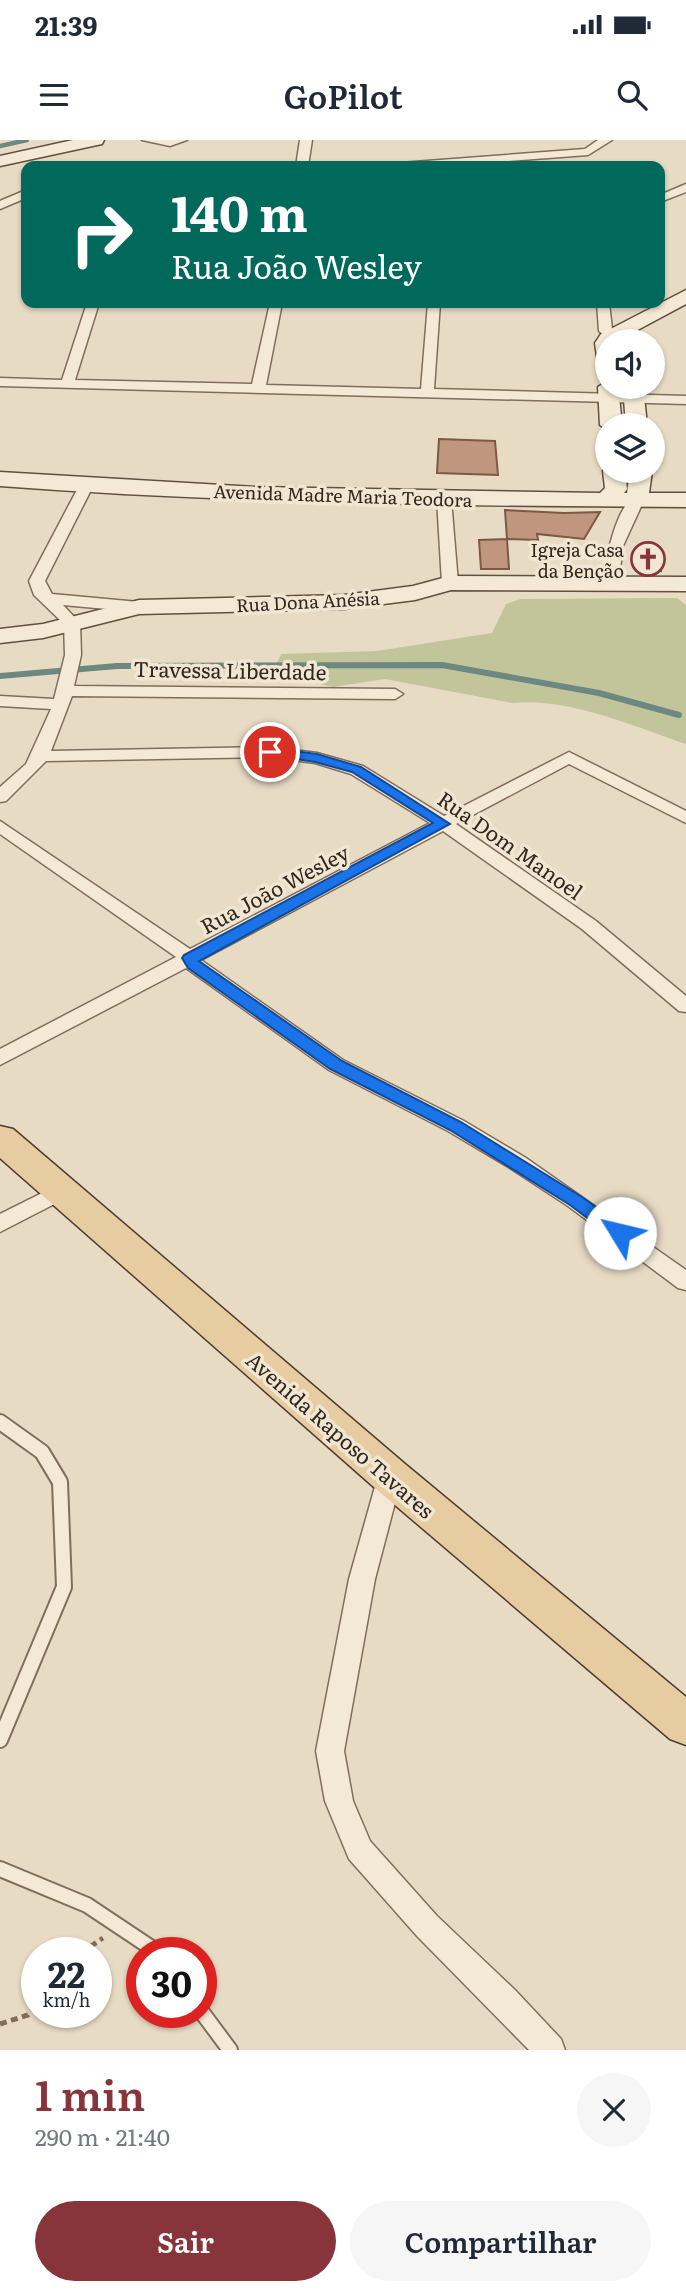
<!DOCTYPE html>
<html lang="pt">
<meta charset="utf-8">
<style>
body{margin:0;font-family:Literata,serif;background:#f6f6f7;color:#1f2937;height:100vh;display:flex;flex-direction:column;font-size:26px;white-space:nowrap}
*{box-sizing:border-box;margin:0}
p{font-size:23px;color:#747a83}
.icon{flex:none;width:38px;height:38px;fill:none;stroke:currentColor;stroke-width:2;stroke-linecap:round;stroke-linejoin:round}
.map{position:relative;height:1910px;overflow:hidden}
.side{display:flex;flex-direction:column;background:#fff;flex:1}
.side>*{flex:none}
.hud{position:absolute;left:21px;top:21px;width:644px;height:147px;border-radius:14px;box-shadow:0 2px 5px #0004;background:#00695c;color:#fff;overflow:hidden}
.fabs{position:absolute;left:595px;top:189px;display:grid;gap:14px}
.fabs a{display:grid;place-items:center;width:70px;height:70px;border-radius:50%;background:#fff;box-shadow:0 2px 5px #0004;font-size:35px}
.speed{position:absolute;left:21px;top:1797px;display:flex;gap:14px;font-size:35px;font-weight:700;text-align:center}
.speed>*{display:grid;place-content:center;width:91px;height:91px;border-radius:50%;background:#fff;box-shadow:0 2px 5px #0004;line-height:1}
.speed small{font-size:18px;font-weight:400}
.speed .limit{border:10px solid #d22;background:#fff;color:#111}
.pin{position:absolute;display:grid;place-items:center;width:60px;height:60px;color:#fff;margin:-30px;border:4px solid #fff;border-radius:50%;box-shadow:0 2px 7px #0007}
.me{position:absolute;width:77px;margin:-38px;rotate:306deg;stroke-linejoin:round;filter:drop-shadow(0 0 5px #0008)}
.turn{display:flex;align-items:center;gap:24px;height:147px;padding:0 35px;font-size:32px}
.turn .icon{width:91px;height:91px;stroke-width:2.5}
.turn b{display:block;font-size:49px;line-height:60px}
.round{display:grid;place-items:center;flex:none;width:74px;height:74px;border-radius:37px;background:#f6f6f7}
.overview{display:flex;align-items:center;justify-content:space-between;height:119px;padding:0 35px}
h1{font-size:42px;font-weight:600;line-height:52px;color:#87343a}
.button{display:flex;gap:14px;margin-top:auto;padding:14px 35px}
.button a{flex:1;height:80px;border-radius:42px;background:#87343a;color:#fff;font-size:28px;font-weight:600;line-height:80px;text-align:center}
.button a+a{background:#f6f6f7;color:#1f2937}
.status{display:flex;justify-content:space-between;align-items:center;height:49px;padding:0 35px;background:#fff;direction:ltr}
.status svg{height:19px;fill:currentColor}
header{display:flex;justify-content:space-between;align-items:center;height:91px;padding:0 35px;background:#fff;font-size:32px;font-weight:600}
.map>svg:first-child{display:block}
</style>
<div class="status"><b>21:39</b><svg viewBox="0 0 49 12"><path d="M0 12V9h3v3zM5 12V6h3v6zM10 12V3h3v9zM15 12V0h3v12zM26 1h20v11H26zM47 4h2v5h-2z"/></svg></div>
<header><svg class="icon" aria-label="menu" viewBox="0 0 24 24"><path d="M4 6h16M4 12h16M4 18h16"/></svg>GoPilot<svg class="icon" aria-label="search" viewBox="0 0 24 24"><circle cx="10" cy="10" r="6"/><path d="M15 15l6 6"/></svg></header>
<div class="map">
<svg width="686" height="1910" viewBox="0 0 686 1910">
<rect width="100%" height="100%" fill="#e8dbc4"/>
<!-- green -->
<path fill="#c2c499" d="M677,458L686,465V604C632,586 569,557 512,563L385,539L333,547L291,537L276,525L281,514L377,511L492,493L506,464L521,459Z"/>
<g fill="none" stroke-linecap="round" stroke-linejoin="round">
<!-- stream-far1 -->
<path stroke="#6d8880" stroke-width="4.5" d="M0,6L27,0"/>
<!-- stream -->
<path stroke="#6d8880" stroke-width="6" d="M0,536L117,526L442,525L599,553L679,575"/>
</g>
<!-- building -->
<path fill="#c1967e" stroke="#7c5845" stroke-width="2" d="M439,299L495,301L498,335L437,333Z
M505,370L564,373L600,372L584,399L537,394L538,400L507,399Z
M507,399L509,429H481L479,400Z
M637,408H659L661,431L636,430Z"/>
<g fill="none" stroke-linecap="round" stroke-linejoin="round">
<!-- lane casing -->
<g stroke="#806d5c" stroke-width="18">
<path id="lane" d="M0,1282L42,1312L60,1342L64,1447L0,1600
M0,1729L87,1765L159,1813
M201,1871L230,1910"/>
</g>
<!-- street casing -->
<g stroke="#806d5c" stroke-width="3">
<path id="street" d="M142,0H187L170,6Z
M300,0H312L308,26H296Z
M598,0H612L588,15L443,26H394L400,23L585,9Z
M686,44V52L660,62V55Z
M26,50V58L0,69V61Z
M87,163H99L75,240L252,244L270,163H282L266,245L421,249L428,163H440L434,249L686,256V264L0,246V238L62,240Z
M597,163H609L612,189L619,195L617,198H607L599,191Z
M86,342L93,346L45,441L52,454L139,462L147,467L139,472L63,465L80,483L81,515L74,546L395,549L403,554L395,559L72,556L51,611L270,607L317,613L363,626L444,676L569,612L686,671V683L569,624L456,684L596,781L686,856V872L679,871L582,789L443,691L201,820L343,920L464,981L526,1018L686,1130V1150L678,1148L568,1066L510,1028L448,991L329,930L186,828L0,925V909L176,817L0,694V681L190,809L430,683L351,634L315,623L270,617L46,621L6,661L0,662V647L26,624L51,569L0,566V556L54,559L65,515L64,484L34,455L29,441L79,346Z
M444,355L451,359L458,443L450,448L442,443L437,359Z
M637,356L644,360L623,406L618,444L616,447H604L602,444C605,424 616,362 637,356Z
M60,1044L68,1047L71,1052L68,1057L0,1092V1074Z
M390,1326L399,1329L402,1336L375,1439L344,1611L353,1661L370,1701L437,1776L515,1850L561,1899L565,1910H529L417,1796L349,1719L325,1661L316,1611L349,1439L378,1336L381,1329Z"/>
</g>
<!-- secondary casing -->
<g stroke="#614f40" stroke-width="3">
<path id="secondary" d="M73,0H104L102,4L0,26V16Z
M686,150V164L617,201H607V239L600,237L595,203L601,194Z
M607,241V247H618L622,285H607V290L600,285L598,247Z
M623,247H643L647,285H626Z
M607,326V331H625L627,349L624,353H627L630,331H652L649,353H686V367C457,366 228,363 0,346V332L257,347L600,353L605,348L603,331Z
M450,436L686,437V451L451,450L415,460L344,469L139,474L43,498L0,503V489L43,484L139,460L344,455L413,446Z"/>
</g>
<!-- primary casing -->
<g stroke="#4e3c30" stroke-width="3">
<path id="primary" d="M0,986L13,989L405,1324L686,1557V1605L670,1599L375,1348L0,1018Z"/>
</g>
<!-- path -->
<path stroke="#806d5c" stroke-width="5" stroke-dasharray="7 4.5" stroke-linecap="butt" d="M81,1813L103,1798
M0,1884L28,1875L37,1864"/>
<!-- lane -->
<use href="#lane" stroke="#f4e9d5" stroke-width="14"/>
<!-- street -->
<use href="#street" fill="#f4e9d5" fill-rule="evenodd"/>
<!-- secondary -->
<use href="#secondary" fill="#f4e9d5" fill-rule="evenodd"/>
<!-- primary -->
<use href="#primary" fill="#e6cca0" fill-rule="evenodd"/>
</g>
<!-- route -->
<path fill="#1a73e8" stroke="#114b97" stroke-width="2" d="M270,608L317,614L361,627L450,684L199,821L342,921L461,982L582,1057L626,1089L629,1093L626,1098H614L570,1065L450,990L330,929L188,828L182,818L184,815L433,683L352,632L315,622L265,614L263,612Z"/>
<!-- icons -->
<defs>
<g id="church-ring" transform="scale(1.75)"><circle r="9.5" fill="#f0e6d2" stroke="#87343a" stroke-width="1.5"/><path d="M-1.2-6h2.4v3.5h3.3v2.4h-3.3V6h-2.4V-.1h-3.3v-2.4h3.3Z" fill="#87343a"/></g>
</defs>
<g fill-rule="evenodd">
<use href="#church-ring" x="648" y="419"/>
</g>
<g text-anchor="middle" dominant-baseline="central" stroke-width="7" stroke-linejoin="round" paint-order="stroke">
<!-- far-street labels -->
<g font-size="18" fill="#32271f" stroke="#f0e6d2">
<text transform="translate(343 355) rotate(2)">Avenida Madre Maria Teodora</text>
<text transform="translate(308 461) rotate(-3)">Rua Dona Anésia</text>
</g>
<!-- far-poi labels -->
<g font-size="18" fill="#32271f" stroke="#f0e6d2" text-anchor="end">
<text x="624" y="409">Igreja Casa<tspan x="624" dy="21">da Benção</tspan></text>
</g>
<!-- street labels -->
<g font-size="21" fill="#32271f" stroke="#f0e6d2">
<text transform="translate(230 529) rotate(1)">Travessa Liberdade</text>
<text transform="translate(511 704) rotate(35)">Rua Dom Manoel</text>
<text transform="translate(274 748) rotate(-28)">Rua João Wesley</text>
<text transform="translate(341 1294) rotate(41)">Avenida Raposo Tavares</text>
</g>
</g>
</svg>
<div class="fabs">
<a><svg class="icon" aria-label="sound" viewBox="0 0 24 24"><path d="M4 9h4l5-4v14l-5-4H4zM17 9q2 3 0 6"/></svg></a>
<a><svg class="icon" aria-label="layers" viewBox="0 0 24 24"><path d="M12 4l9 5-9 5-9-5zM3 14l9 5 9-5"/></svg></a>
</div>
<div class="speed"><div>22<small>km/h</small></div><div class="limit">30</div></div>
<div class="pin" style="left:270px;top:612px;background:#d93025"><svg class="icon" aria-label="arrive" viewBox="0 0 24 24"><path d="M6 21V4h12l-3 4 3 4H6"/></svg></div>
<svg class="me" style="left:620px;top:1093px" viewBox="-20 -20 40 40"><circle r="19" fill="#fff"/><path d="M0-13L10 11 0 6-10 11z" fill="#1a73e8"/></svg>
<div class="hud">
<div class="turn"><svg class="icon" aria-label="right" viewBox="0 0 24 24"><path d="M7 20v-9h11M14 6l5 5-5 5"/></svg><div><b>140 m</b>Rua João Wesley</div></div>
</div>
</div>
<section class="side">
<div class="overview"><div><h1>1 min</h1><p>290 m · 21:40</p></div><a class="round"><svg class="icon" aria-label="close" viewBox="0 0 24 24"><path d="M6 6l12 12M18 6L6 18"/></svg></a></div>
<div class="button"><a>Sair</a><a>Compartilhar</a></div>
</section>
